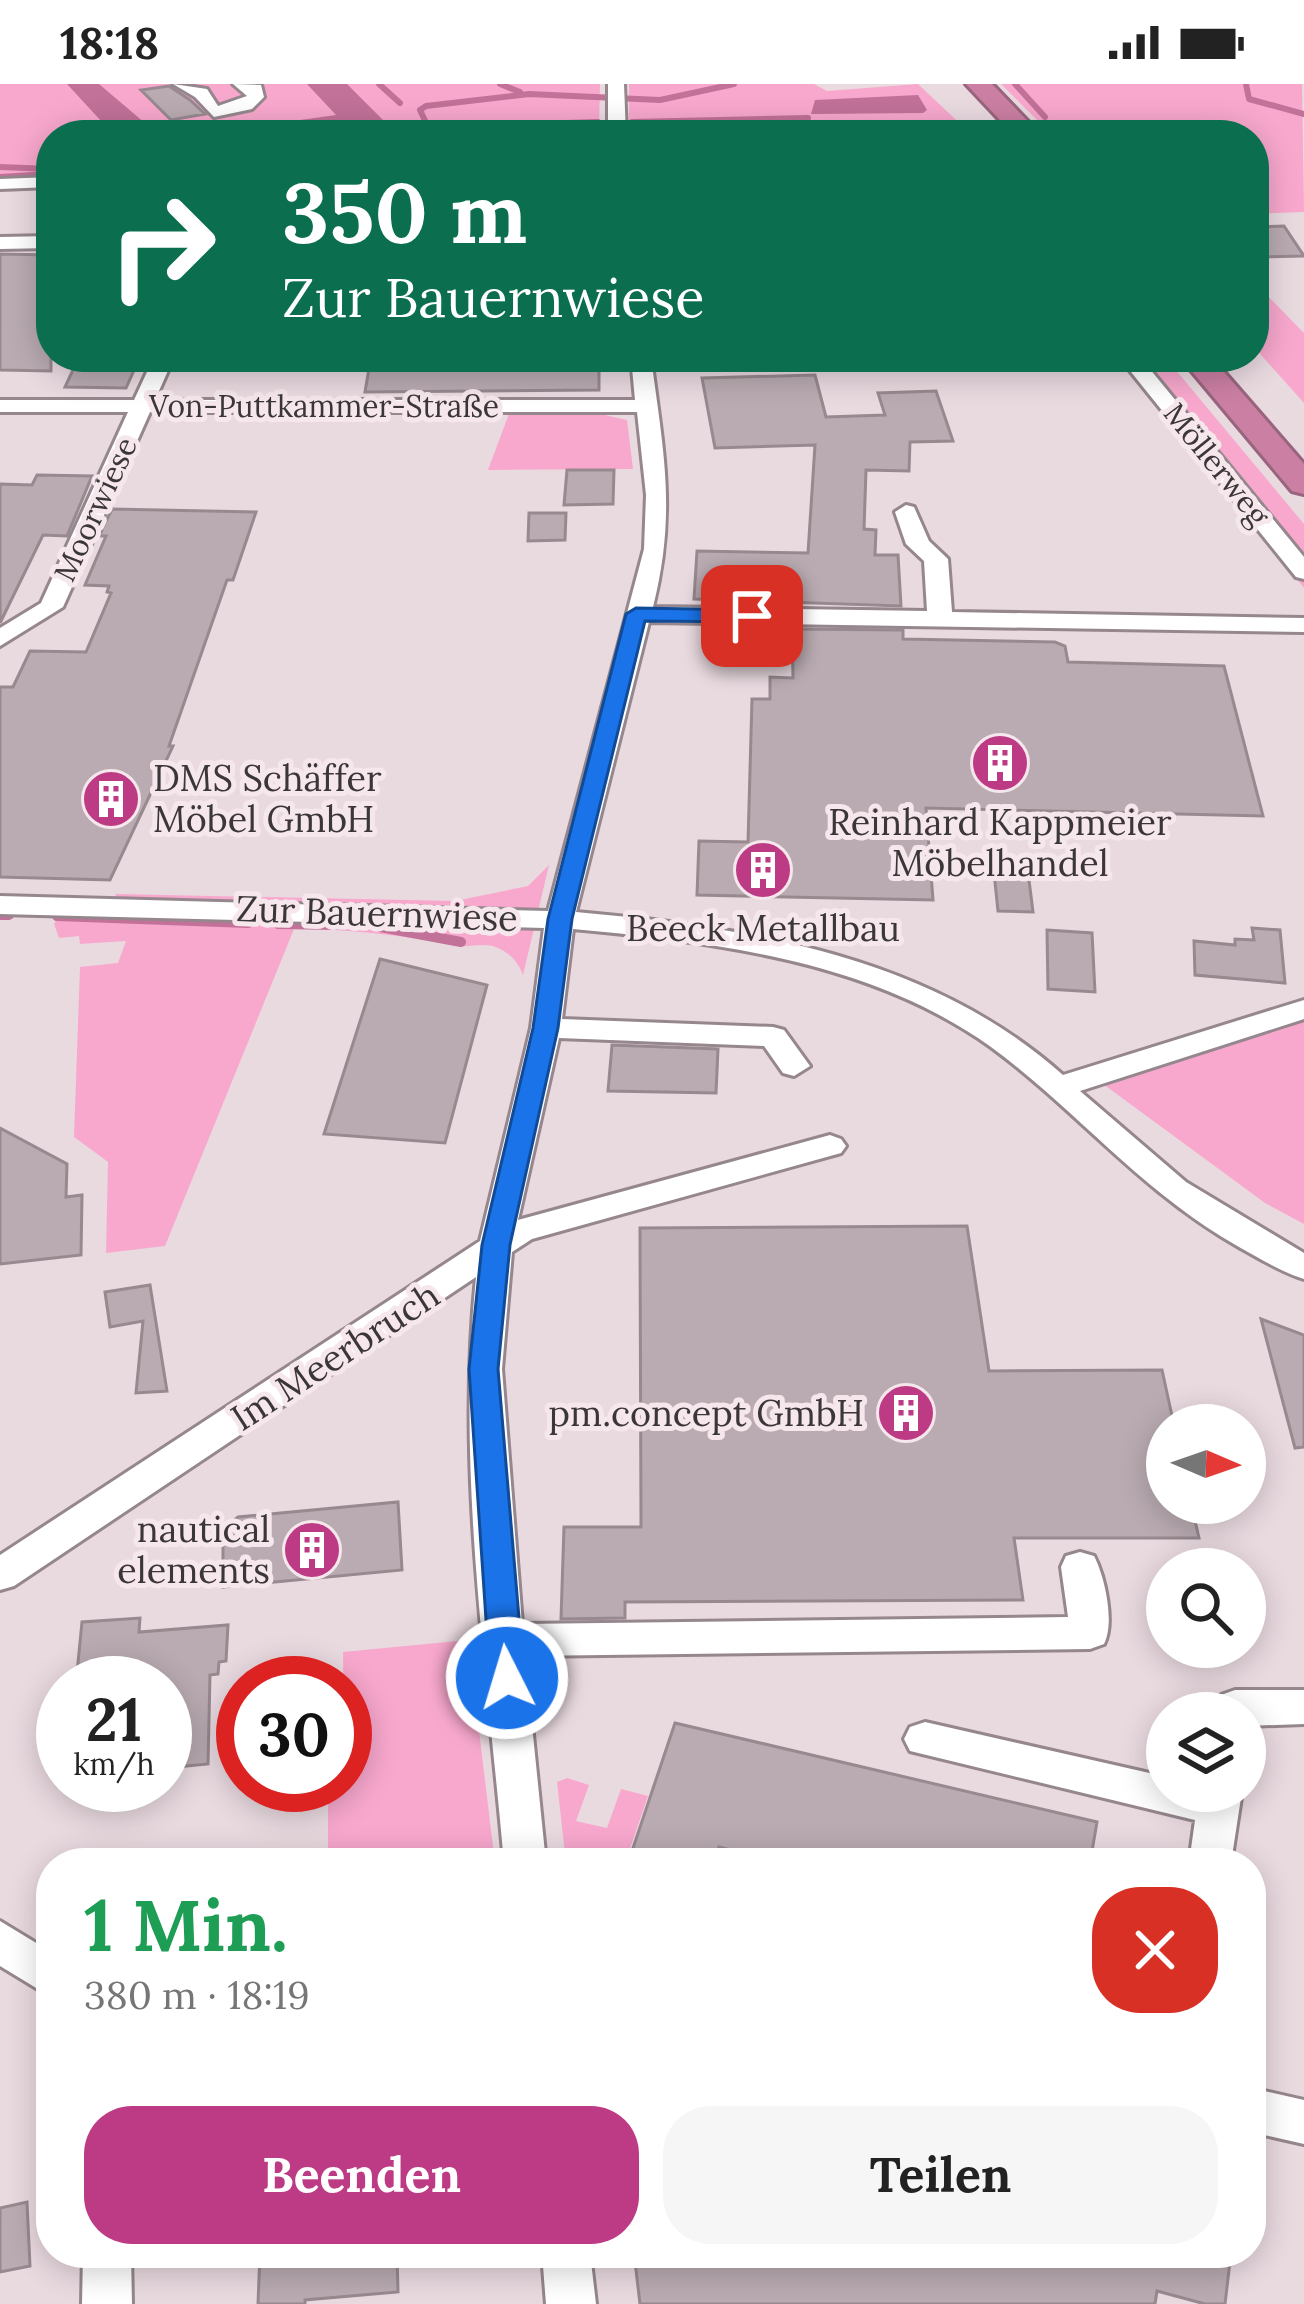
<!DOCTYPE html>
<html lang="de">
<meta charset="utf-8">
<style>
body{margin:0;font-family:Lora,serif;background:#f6f6f6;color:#222;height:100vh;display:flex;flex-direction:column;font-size:45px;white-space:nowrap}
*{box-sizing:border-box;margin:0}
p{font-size:39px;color:#767676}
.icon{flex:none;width:66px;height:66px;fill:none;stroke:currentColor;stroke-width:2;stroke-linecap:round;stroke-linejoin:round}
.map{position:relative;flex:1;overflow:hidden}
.panel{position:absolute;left:36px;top:1764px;width:1230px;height:420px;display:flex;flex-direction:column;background:#fff;border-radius:48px;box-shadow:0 6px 30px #0003}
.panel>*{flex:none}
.guide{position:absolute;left:36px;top:36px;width:1233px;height:252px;border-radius:48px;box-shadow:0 6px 30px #0003;background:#0b6e4f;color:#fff;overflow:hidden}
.needle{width:78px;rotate:92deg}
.controls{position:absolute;left:1146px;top:1320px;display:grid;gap:24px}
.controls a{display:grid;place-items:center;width:120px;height:120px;border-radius:50%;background:#fff;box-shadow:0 6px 30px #0003;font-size:60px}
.speed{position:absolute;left:36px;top:1572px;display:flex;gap:24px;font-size:60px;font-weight:700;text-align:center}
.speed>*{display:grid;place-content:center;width:156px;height:156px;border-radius:50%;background:#fff;box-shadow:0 6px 30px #0003;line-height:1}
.speed small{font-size:30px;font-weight:400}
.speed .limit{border:18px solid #d22;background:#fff;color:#111}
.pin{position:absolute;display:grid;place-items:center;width:102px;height:102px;color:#fff;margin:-51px;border-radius:24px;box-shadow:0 6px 18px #0006}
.me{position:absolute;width:132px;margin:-66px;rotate:355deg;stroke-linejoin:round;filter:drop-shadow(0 0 9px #0008)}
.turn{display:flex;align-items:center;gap:42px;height:252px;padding:0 48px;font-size:54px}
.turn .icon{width:156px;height:156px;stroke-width:2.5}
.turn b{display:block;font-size:84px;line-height:102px}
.round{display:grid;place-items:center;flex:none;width:126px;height:126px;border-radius:48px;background:#f6f6f6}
.headline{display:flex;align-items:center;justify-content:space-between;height:204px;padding:0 48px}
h1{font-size:72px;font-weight:700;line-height:90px;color:#1e9e55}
.primary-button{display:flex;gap:24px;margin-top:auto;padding:24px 48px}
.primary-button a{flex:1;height:138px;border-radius:48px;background:#bd3b84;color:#fff;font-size:48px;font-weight:700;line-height:138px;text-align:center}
.primary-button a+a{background:#f6f6f6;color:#222}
.status{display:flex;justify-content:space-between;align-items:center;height:84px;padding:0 60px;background:#fff;direction:ltr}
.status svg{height:33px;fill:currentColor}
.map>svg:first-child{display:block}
</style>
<div class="status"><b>18:18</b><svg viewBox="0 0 49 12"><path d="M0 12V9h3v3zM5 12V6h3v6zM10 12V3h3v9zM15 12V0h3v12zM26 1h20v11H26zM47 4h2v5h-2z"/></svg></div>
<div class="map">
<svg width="1304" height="2220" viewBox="0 0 1304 2220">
<rect width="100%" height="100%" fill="#e9dae0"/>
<!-- green -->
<path fill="#f8a8cd" d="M0,0H600L599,42L441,45L405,51H51V94L0,96Z
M629,0H814L827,7L918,0L972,51H629Z
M1001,0H1302L1304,128L1254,130V51H1052Z
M1254,198L1304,249V319L1254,263Z
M1117,273H1165L1304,440V504Z
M510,327H587L627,336L633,385L488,386Z
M549,781L523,891C518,878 511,870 498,864C482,857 470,865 453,861C399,851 350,845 294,845L165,1162L106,1169L108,1078L74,1053L80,883L118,879L126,857L80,860L79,852L59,854L54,840L61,829L111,827L116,810L455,817L528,802Z
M1304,936V1140L1265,1119L1103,1000Z
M468,1556L495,1779H353L328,1765V1701H345L343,1568Z
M567,1694L589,1701L576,1737L607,1744L621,1705L648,1712L625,1779H566L557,1698Z"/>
<!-- water -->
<path fill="#c27198" d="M67,0H99L159,51H114Z
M307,0H347L384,37L297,51H193L336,31Z
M918,11L927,26L923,29L811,30L815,16Z"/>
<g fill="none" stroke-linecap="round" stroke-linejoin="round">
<!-- stream-far1 -->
<path stroke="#c27198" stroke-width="6" d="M379,0L400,19
M500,0L520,8
M1015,0L1045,33
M1246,0L1249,15L1304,30
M632,38L808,34
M428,43L420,26L426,22L529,10L660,16L734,0
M369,51L428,43L598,38
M0,83L51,85
M0,93L48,90"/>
<!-- stream -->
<path stroke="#c27198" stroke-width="10" d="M0,831H9
M57,832L248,839
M278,840L342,841
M375,842L461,858"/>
</g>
<!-- building -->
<path fill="#b9abb1" stroke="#97898f" stroke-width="3" d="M169,2L190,16L205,30L171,36L141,6Z
M1284,142L1304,172L1254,173V143Z
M0,170L51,171V287L0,286Z
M79,273H140L126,304L65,303Z
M371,273H599V306L365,308Z
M815,291L826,333L885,331L878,309L936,307L953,357L910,358L909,387L866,386L864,445L876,446L875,471H898L901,522L694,515L697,467L808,469L815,361L715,364L702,294Z
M567,386H614L613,420L564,421Z
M37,391L92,392L67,452L43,451L0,539V400L32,401Z
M112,425L256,428L233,496H227L169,662H173L110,796L0,793V603H13L30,567L86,568L111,509L107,508L109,502L85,501L106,452H99Z
M529,429H566L565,456L528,457Z
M792,545L903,546V555L1055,558L1065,562L1068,578L1224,582L1263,732L926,724L933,816L697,811L699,757L748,758L752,615H770V593L793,594Z
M993,779L1027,780L1033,828L998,827Z
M1252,844L1280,846L1285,899L1195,891L1194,857L1235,861V855L1254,856Z
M1047,846L1092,849L1095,908L1048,905Z
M380,875L487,901L445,1059L324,1050Z
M612,961L718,965L716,1009L608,1007Z
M0,1044L67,1080L66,1113L82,1111L81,1171L0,1180Z
M967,1142L989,1287L1162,1286L1174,1341H1167V1419H1191L1199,1454H1014L1023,1516L625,1518V1534L561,1535L564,1443H641L640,1144Z
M150,1201L167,1307L136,1309L143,1237L110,1243L105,1208Z
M1261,1235L1304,1251V1363L1295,1364Z
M398,1418L402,1486L223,1503V1446L238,1433Z
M140,1534L139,1548L228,1541L226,1577L219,1578L218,1590L210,1591L208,1680L166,1684L169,1599H76L82,1538Z
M675,1639L1097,1738L1090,1779H783L719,1763L715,1779H628Z
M27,2118L30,2182L0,2188V2124Z
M260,2169H397L398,2208L305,2216V2220H258Z
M634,2169H1231L1225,2220H1205L1157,2207L1155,2220H640Z"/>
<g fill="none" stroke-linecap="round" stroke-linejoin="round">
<!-- minor casing -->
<g stroke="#95878d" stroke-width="6">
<path id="minor" d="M173,0L207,5L218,22L247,12L233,0L261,1L264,13L252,25L214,33L195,13Z
M608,0H624L626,51H608Z
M51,93V103L0,105V95Z
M51,152V164L0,165V153Z
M154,273H174L155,316H635L631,273H651C663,366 677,428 653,523L927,527L924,477L906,460L895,428L906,421L914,423L929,457L948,475L952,528L1304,534V548L649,538L576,828C747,843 930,872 1063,991L1304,916V935L1080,1007L1186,1098L1304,1169V1195C1281,1188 1259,1174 1239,1163C1140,1107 1078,1027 991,963C871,877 715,858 573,845L562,935L773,943L784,946L810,982L794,992L783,989L764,962L559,954L518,1136L830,1051L841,1055L846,1062L841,1069L532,1155L512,1168L502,1285L522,1540L1068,1533L1061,1483L1066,1472L1080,1468L1094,1472C1105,1493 1115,1539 1104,1560L1090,1565L525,1572L546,1779H504C487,1585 456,1387 476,1193L14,1502L0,1506V1471L480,1157L531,944L544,844L0,830V812L548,827L644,465L646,411L637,328H150L63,523L0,562V544L41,519L128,328H0V316H134Z
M1119,273H1140L1304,473V495L1296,493Z
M1235,1606H1304V1640L1245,1642V1629H1214L1221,1611Z
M925,1638L1167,1693V1707H1242L1231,1779H1189L1195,1736L910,1667L904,1655L910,1643Z
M0,1837L51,1868V1913L0,1882Z
M1251,2004L1304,2016V2060L1251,2048Z
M83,2169H131L132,2220H82Z
M542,2169H590L596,2220H546Z"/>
</g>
<!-- highway casing -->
<g stroke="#99657e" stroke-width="6">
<path id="highway" d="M966,0H992L1041,51H1014Z
M1180,273H1211L1304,380V410L1292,407Z"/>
</g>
<!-- minor -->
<use href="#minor" fill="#fff" fill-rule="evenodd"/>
<!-- highway -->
<use href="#highway" fill="#cb7fa3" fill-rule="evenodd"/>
</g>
<!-- route -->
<path fill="#1a73e8" stroke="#114b97" stroke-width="3" d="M636,524L752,526L762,532L752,538L645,537L572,835L558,944L510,1161L498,1285L524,1594L519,1603L507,1607L495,1603L490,1594L469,1285L482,1161L533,944L548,835L626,530Z"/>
<!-- icons -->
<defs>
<g id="building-disc" transform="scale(3)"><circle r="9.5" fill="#bd3b84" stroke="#f6e7ed"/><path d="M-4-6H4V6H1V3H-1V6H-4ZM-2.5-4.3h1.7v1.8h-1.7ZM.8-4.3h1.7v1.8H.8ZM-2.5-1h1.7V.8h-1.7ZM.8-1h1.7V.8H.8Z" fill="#fff"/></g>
</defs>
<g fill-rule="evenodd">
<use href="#building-disc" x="1000" y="679"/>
<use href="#building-disc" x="111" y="715"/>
<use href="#building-disc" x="763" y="786"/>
<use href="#building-disc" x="906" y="1329"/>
<use href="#building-disc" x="312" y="1466"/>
</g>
<g text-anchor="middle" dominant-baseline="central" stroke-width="10" stroke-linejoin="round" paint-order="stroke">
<!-- far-street labels -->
<g font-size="30" fill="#3b3638" stroke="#f6e7ed">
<text x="324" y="322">Von-Puttkammer-Straße</text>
<text transform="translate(1217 380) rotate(51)">Möllerweg</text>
<text transform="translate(95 425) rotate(-65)">Moorwiese</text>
</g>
<!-- poi labels -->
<g font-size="36" fill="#3b3638" stroke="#f6e7ed">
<text x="153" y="694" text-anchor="start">DMS Schäffer<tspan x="153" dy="41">Möbel GmbH</tspan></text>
<text x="1000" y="738">Reinhard Kappmeier<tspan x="1000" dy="41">Möbelhandel</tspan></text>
<text x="763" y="844">Beeck Metallbau</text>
<text x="864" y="1329" text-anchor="end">pm.concept GmbH</text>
<text x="270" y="1445" text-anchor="end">nautical<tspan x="270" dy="41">elements</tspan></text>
</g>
<!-- street labels -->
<g font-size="36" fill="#3b3638" stroke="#f6e7ed">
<text transform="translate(377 829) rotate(2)">Zur Bauernwiese</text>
<text transform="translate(335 1272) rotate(-33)">Im Meerbruch</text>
</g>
</g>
</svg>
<div class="controls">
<a><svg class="needle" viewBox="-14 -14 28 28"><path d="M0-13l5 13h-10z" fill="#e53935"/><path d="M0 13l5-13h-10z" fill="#767676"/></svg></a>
<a><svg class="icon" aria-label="search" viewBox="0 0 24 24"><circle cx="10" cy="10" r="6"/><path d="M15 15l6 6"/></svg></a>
<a><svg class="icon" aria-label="layers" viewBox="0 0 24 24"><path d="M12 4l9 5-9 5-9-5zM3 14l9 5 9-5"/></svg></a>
</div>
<div class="speed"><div>21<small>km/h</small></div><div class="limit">30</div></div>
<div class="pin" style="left:752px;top:532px;background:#d93025"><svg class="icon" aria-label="arrive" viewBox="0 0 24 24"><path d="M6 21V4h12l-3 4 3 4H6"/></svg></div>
<svg class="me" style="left:507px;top:1594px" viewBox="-20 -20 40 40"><circle r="17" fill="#1a73e8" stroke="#fff" stroke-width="3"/><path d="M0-11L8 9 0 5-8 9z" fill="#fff"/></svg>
<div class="guide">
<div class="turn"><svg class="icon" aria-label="right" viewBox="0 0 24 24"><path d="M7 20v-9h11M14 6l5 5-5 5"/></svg><div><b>350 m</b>Zur Bauernwiese</div></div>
</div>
<section class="panel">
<div class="headline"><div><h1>1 Min.</h1><p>380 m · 18:19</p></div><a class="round" style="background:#d93025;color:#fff"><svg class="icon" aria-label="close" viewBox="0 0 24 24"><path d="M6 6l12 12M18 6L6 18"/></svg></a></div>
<div class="primary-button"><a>Beenden</a><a>Teilen</a></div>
</section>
</div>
